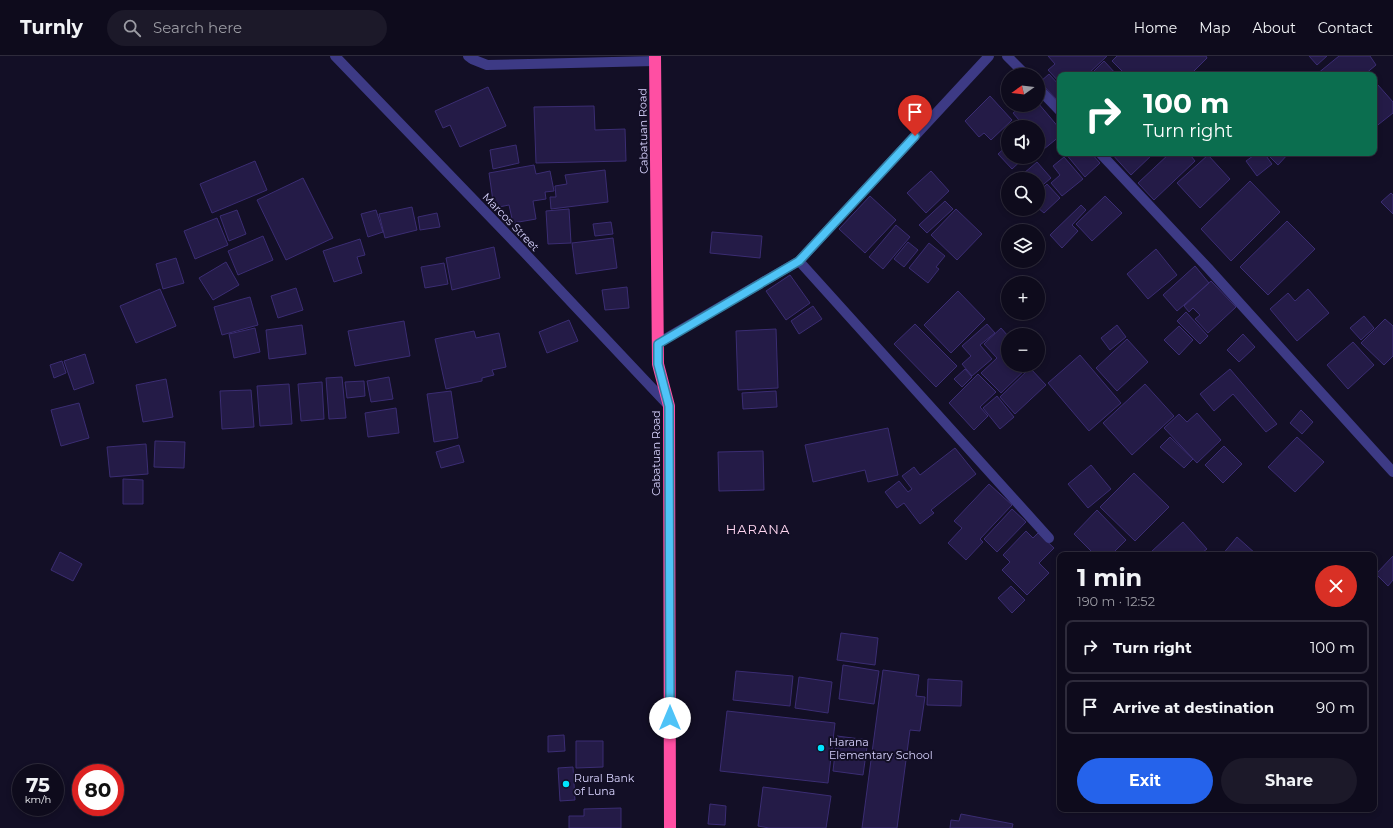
<!DOCTYPE html>
<meta charset="utf-8">
<style>
body{margin:0;font-family:Montserrat,sans-serif;background:#1c1929;color:#f1f3f6;height:100vh;display:flex;flex-direction:column;font-size:15px;white-space:nowrap}
*{box-sizing:border-box;margin:0}
p{font-size:13px;color:#9b9ba3}
.icon{flex:none;width:22px;height:22px;fill:none;stroke:currentColor;stroke-width:2;stroke-linecap:round;stroke-linejoin:round}
.map{position:relative;flex:1;overflow:hidden}
.details{position:absolute;left:1057px;top:496px;width:320px;height:260px;display:flex;flex-direction:column;background:#0e0b1c;border-radius:8px;box-shadow:0 2px 6px #0003,0 0 0 1px #2e2b3b}
.details>*{flex:none}
.hud{position:absolute;left:1057px;top:16px;width:320px;height:84px;border-radius:8px;box-shadow:0 2px 6px #0003,0 0 0 1px #2e2b3b;background:#0b6e4f;color:#fff;overflow:hidden}
.needle{width:26px;rotate:256deg}
.fabs{position:absolute;left:1001px;top:12px;display:grid;gap:8px}
.fabs a{display:grid;place-items:center;width:44px;height:44px;border-radius:50%;background:#0e0b1c;box-shadow:0 2px 6px #0003,0 0 0 1px #2e2b3b;font-size:20px}
.speed{position:absolute;left:12px;top:708px;display:flex;gap:8px;font-size:20px;font-weight:700;text-align:center}
.speed>*{display:grid;place-content:center;width:52px;height:52px;border-radius:50%;background:#0e0b1c;box-shadow:0 2px 6px #0003,0 0 0 1px #2e2b3b;line-height:1}
.speed small{font-size:10px;font-weight:400}
.speed .limit{border:6px solid #d22;background:#fff;color:#111}
.pin{position:absolute;display:grid;place-items:center;width:34px;height:34px;color:#fff;margin:-41px -17px;border-radius:50% 50% 50% 0;rotate:-45deg;box-shadow:0 0 4px #0007}
.pin .icon{rotate:45deg}
.me{position:absolute;width:44px;margin:-22px;rotate:0deg;stroke-linejoin:round;filter:drop-shadow(0 0 3px #0008)}
.turn{display:flex;align-items:center;gap:14px;height:84px;padding:0 20px;font-size:18px}
.turn .icon{width:52px;height:52px;stroke-width:2.5}
.turn b{display:block;font-size:28px;line-height:34px}
.round{display:grid;place-items:center;flex:none;width:42px;height:42px;border-radius:21px;background:#1c1929}
.headline{display:flex;align-items:center;justify-content:space-between;height:68px;padding:0 20px}
h1{font-size:24px;font-weight:700;line-height:30px}
.primary-button{display:flex;gap:8px;margin-top:auto;padding:8px 20px}
.primary-button a{flex:1;height:46px;border-radius:24px;background:#2563eb;color:#fff;font-size:16px;font-weight:700;line-height:46px;text-align:center}
.primary-button a+a{background:#1c1929;color:#f1f3f6}
ul{padding:0;list-style:none}
li{display:flex;align-items:center;gap:12px;height:54px;margin:0 8px 6px;padding:0 12px;border:2px solid #2e2b3b;border-radius:8px}
li div{flex:1}
li b{display:block;font-size:15px}
li em{font-style:normal}
header{display:flex;align-items:center;gap:24px;box-sizing:border-box;height:56px;padding:0 20px;background:#0e0b1c;border-bottom:1px solid #2e2b3b}
header strong{font-size:19px}
nav{display:flex;gap:22px;margin-inline-start:auto;font-size:14px}
.search{width:280px;height:36px;background:#1c1929;display:flex;align-items:center;gap:10px;box-sizing:border-box;padding:0 14px;border-radius:22px;color:#9b9ba3;font-size:15px}
.map>svg:first-child{display:block}
</style>
<header>
<strong>Turnly</strong>
<div class="search"><svg class="icon" aria-label="search" viewBox="0 0 24 24"><circle cx="10" cy="10" r="6"/><path d="M15 15l6 6"/></svg>Search here</div>
<nav><a>Home</a><a>Map</a><a>About</a><a>Contact</a></nav>
</header>
<div class="map">
<svg width="1393" height="772" viewBox="0 0 1393 772">
<rect width="100%" height="100%" fill="#130f26"/>
<!-- building -->
<path fill="#241b47" stroke="#3b2d73" d="M1048,0H1107L1087,19H1060V27L1048,14L1055,8Z
M1117,0H1206L1207,2L1190,19H1126L1112,5Z
M1309,0H1327L1317,9Z
M1339,0H1370L1376,9L1364,19H1318L1317,18Z
M1104,5L1117,19H1090Z
M1049,18L1060,30V43L1058,45L1040,26Z
M1378,29L1393,46V57L1374,72V32Z
M488,31L506,70L460,91L450,69L443,72L435,55Z
M990,40L1012,64L991,84L984,77L979,81L965,65Z
M1038,47L1060,73V80L1044,93L1038,86V71H1025L1013,57L1023,49H1038Z
M594,50L595,74L625,73L626,105L536,107L534,51Z
M516,89L519,107L493,113L490,94Z
M1008,89V101H1025L1012,113L998,98Z
M1065,97H1091L1100,107L1085,121Z
M1111,97H1154L1131,119Z
M1170,97H1194L1191,100L1195,105L1154,144L1138,127Z
M1257,97H1264L1272,108L1257,120L1246,105Z
M1269,97H1289L1278,109L1267,98Z
M1208,99L1230,123L1200,152L1177,127Z
M1064,101L1083,123L1062,140L1051,127L1060,119L1053,110Z
M255,105L267,134L212,157L200,128Z
M1037,106L1051,122L1038,133V123H1017Z
M534,109L536,118L550,115L554,135L545,136L546,143L533,145L536,163L513,167L509,149L494,152L489,117Z
M605,114L608,146L551,153L550,141H556L555,130L567,128L565,119Z
M931,115L949,135L926,157L907,137Z
M303,122L333,182L286,204L257,144Z
M1250,125L1280,156L1231,205L1201,173Z
M1047,128L1060,142L1044,157L1038,152V137Z
M1391,137L1393,139V158L1381,146Z
M870,140L896,164L865,197L839,173Z
M1105,140L1122,157L1092,185L1076,168Z
M945,145L953,153L927,177L919,169Z
M1081,149L1086,154L1072,169L1078,175L1062,192L1050,179Z
M412,151L417,174L385,182L379,158Z
M569,153L571,187L548,188L546,155Z
M956,153L982,178L957,204L931,179Z
M237,154L246,178L229,185L220,160Z
M376,154L383,176L368,181L361,158Z
M437,157L440,171L420,174L418,161Z
M217,162L228,189L195,203L184,175Z
M1287,165L1315,193L1268,239L1240,211Z
M611,166L613,178L595,180L593,168Z
M896,169L910,181L883,213L869,201Z
M712,176L762,180L760,202L710,197Z
M263,180L273,204L238,219L228,195Z
M613,182L617,212L576,218L572,187Z
M360,183L365,199L357,201L362,217L334,226L323,195Z
M908,186L918,194L904,211L894,203Z
M929,187L945,200L936,211L939,213L928,227L909,212Z
M494,191L500,222L452,234L446,202Z
M1156,193L1177,219L1148,243L1127,218Z
M176,202L184,227L163,233L156,208Z
M226,206L239,229L213,244L199,222Z
M444,207L448,228L425,232L421,211Z
M1195,210L1209,227L1177,255L1163,239Z
M790,219L810,247L786,264L766,235Z
M1211,225L1236,251L1208,277L1195,263L1200,259L1193,252L1189,256L1184,250Z
M627,231L629,252L605,254L602,234Z
M296,232L303,254L278,262L271,240Z
M160,233L176,270L136,287L120,250Z
M1308,233L1329,257L1297,285L1270,253L1288,237L1295,245Z
M958,235L985,263L951,297L924,269Z
M250,241L258,269L222,279L214,251Z
M813,250L822,263L799,278L791,265Z
M1186,256L1208,280L1200,288L1177,265Z
M1364,260L1374,272L1361,284L1350,272Z
M1385,263L1393,270V300L1384,309L1361,287Z
M569,264L578,285L547,297L539,276Z
M404,265L410,300L355,310L348,275Z
M915,268L957,310L936,331L894,288Z
M987,268L995,277L980,289L992,303L972,320L962,308L971,300L962,290Z
M302,269L306,298L269,303L266,274Z
M1117,269L1126,281L1110,294L1101,282Z
M1179,270L1193,284L1179,299L1164,284Z
M255,272L260,296L234,302L229,278Z
M1001,272L1008,280V309H1030L1001,337L981,317L997,302L984,288Z
M776,273L778,332L738,334L736,275Z
M474,275L476,282L499,277L506,311L492,314L494,319L482,322V325L446,333L435,283Z
M1243,278L1255,291L1239,306L1227,294Z
M1127,283L1148,306L1117,335L1096,312Z
M1353,286L1374,309L1348,333L1327,309Z
M85,298L94,327L74,334L64,305Z
M1080,299L1121,347L1089,375L1048,327Z
M62,305L66,317L54,322L50,309Z
M1030,312L1046,329L1015,358L1000,341Z
M965,313L972,321L962,331L954,323Z
M1230,313L1277,368L1266,376L1233,338L1214,355L1200,338Z
M978,318L996,336L980,351L988,360L974,374L949,347Z
M342,321L346,362L329,363L326,322Z
M389,321L393,343L371,346L367,325Z
M166,323L173,361L143,366L136,329Z
M364,325L365,340L347,342L345,326Z
M322,326L324,363L301,365L298,328Z
M289,328L292,368L260,370L257,330Z
M1145,328L1174,360L1132,399L1103,367Z
M251,334L254,371L222,373L220,335Z
M451,335L458,382L434,386L427,338Z
M776,335L777,351L743,353L742,337Z
M997,340L1014,361L1000,373L983,352Z
M79,347L89,382L61,390L51,354Z
M396,352L399,377L368,381L365,357Z
M1301,354L1313,366L1302,378L1290,367Z
M1197,357L1221,384L1197,407L1164,372L1179,358L1187,366Z
M888,372L898,419L868,426L865,414L813,426L805,389Z
M1170,381L1193,403L1184,412L1160,391Z
M1297,381L1324,406L1295,436L1268,411Z
M155,385L185,386L184,412L154,411Z
M146,388L148,418L110,421L107,391Z
M459,389L464,406L441,412L436,396Z
M1224,390L1242,408L1223,427L1205,409Z
M955,392L976,418L931,454L934,457L920,468L904,447L897,452L885,436L899,425L908,436L912,433L902,420L914,411L920,419Z
M763,395L764,434L719,435L718,396Z
M1091,409L1111,433L1088,452L1068,428Z
M1134,417L1169,451L1135,485L1100,451Z
M123,423L143,424V448H123Z
M989,428L1012,449L980,483L983,486L966,504L948,487L962,472L954,465Z
M1012,453L1026,466L997,496L984,483Z
M1097,454L1126,484L1111,499H1095L1074,478Z
M1183,466L1207,493L1199,499H1152L1150,497Z
M1026,475L1033,482L1038,477L1054,492L1039,507L1049,517L1027,539L1002,514L1010,506L1003,499Z
M1237,481L1256,498L1255,499H1222Z
M60,496L82,508L73,525L51,514Z
M1393,500V524L1388,530L1376,518Z
M1011,530L1025,544L1012,557L998,542Z
M841,577L878,582L875,609L837,604Z
M843,609L879,615L874,648L839,643Z
M883,614L919,619L916,640L925,641L920,675L910,674L897,772H862Z
M736,615L793,620L790,650L733,644Z
M799,621L832,626L828,657L795,652Z
M928,623L962,625L961,650L927,649Z
M727,655L835,667L828,727L720,715Z
M564,679L565,695L548,696V680Z
M837,680L868,684L863,719L833,715Z
M576,685H603V711L576,712Z
M573,711L575,744L560,745L558,712Z
M763,731L831,740L826,772H769L758,770Z
M710,748L726,750L725,769L708,768Z
M621,752V772H569V760H584V753Z
M961,758L1013,768L1012,772H950L951,764L959,765Z"/>
<g fill="none" stroke-linecap="round" stroke-linejoin="round">
<!-- minor -->
<path stroke="#3d3a85" stroke-width="10" d="M335,0L523,195L669,350
M468,0L472,3L487,9L655,5
M1007,0L1026,19
M1038,32L1060,55
M1100,97L1208,212L1393,416
M799,205L1049,482
M658,287L799,205L989,0"/>
<!-- highway -->
<path stroke="#ff4fa3" stroke-width="12" d="M655,0L658,308L669,350L670,772"/>
</g>
<g fill="none" stroke-linecap="round" stroke-linejoin="round">
<!-- route casing -->
<g stroke="#337fa1" stroke-width="10">
<path id="route" d="M670,662L669,350L658,308V288L799,205L915,80"/>
</g>
<!-- route -->
<use href="#route" stroke="#4fc3f7" stroke-width="7"/>
</g>
<!-- markers -->
<g fill="#00e5ff" stroke="#130f26" stroke-width="1.5">
<circle cx="821" cy="692" r="4"/>
<circle cx="566" cy="728" r="4"/>
</g>
<g text-anchor="middle" dominant-baseline="central" stroke-width="4" stroke-linejoin="round" paint-order="stroke">
<!-- street labels -->
<g font-size="11" fill="#d9d4ff" stroke="#130f26">
<text transform="translate(643 75) rotate(-91)">Cabatuan Road</text>
<text transform="translate(511 166) rotate(46)">Marcos Street</text>
<text transform="translate(656 397) rotate(-90)">Cabatuan Road</text>
</g>
<!-- poi labels -->
<g font-size="11" fill="#d9d4ff" stroke="#130f26" text-anchor="start">
<text x="829" y="686">Harana<tspan x="829" dy="13">Elementary School</tspan></text>
<text x="574" y="722">Rural Bank<tspan x="574" dy="13">of Luna</tspan></text>
</g>
<!-- quarter labels -->
<g font-size="13" letter-spacing="1" fill="#ffd6f0" stroke="#130f26">
<text x="758" y="473">HARANA</text>
</g>
</g>
</svg>
<div class="fabs">
<a><svg class="needle" viewBox="-14 -14 28 28"><path d="M0-13l5 13h-10z" fill="#e53935"/><path d="M0 13l5-13h-10z" fill="#9b9ba3"/></svg></a>
<a><svg class="icon" aria-label="sound" viewBox="0 0 24 24"><path d="M4 9h4l5-4v14l-5-4H4zM17 9q2 3 0 6"/></svg></a>
<a><svg class="icon" aria-label="search" viewBox="0 0 24 24"><circle cx="10" cy="10" r="6"/><path d="M15 15l6 6"/></svg></a>
<a><svg class="icon" aria-label="layers" viewBox="0 0 24 24"><path d="M12 4l9 5-9 5-9-5zM3 14l9 5 9-5"/></svg></a>
<a>+</a>
<a>−</a>
</div>
<div class="speed"><div>75<small>km/h</small></div><div class="limit">80</div></div>
<div class="pin" style="left:915px;top:80px;background:#d93025"><svg class="icon" aria-label="arrive" viewBox="0 0 24 24"><path d="M6 21V4h12l-3 4 3 4H6"/></svg></div>
<svg class="me" style="left:670px;top:662px" viewBox="-20 -20 40 40"><circle r="19" fill="#fff"/><path d="M0-13L10 11 0 6-10 11z" fill="#4fc3f7"/></svg>
<div class="hud">
<div class="turn"><svg class="icon" aria-label="right" viewBox="0 0 24 24"><path d="M7 20v-9h11M14 6l5 5-5 5"/></svg><div><b>100 m</b>Turn right</div></div>
</div>
<section class="details">
<div class="headline"><div><h1>1 min</h1><p>190 m · 12:52</p></div><a class="round" style="background:#d93025;color:#fff"><svg class="icon" aria-label="close" viewBox="0 0 24 24"><path d="M6 6l12 12M18 6L6 18"/></svg></a></div>
<ul>
<li><svg class="icon" aria-label="right" viewBox="0 0 24 24"><path d="M7 20v-9h11M14 6l5 5-5 5"/></svg><div><b>Turn right</b></div><em>100 m</em></li>
<li><svg class="icon" aria-label="arrive" viewBox="0 0 24 24"><path d="M6 21V4h12l-3 4 3 4H6"/></svg><div><b>Arrive at destination</b></div><em>90 m</em></li>
</ul>
<div class="primary-button"><a>Exit</a><a>Share</a></div>
</section>
</div>
